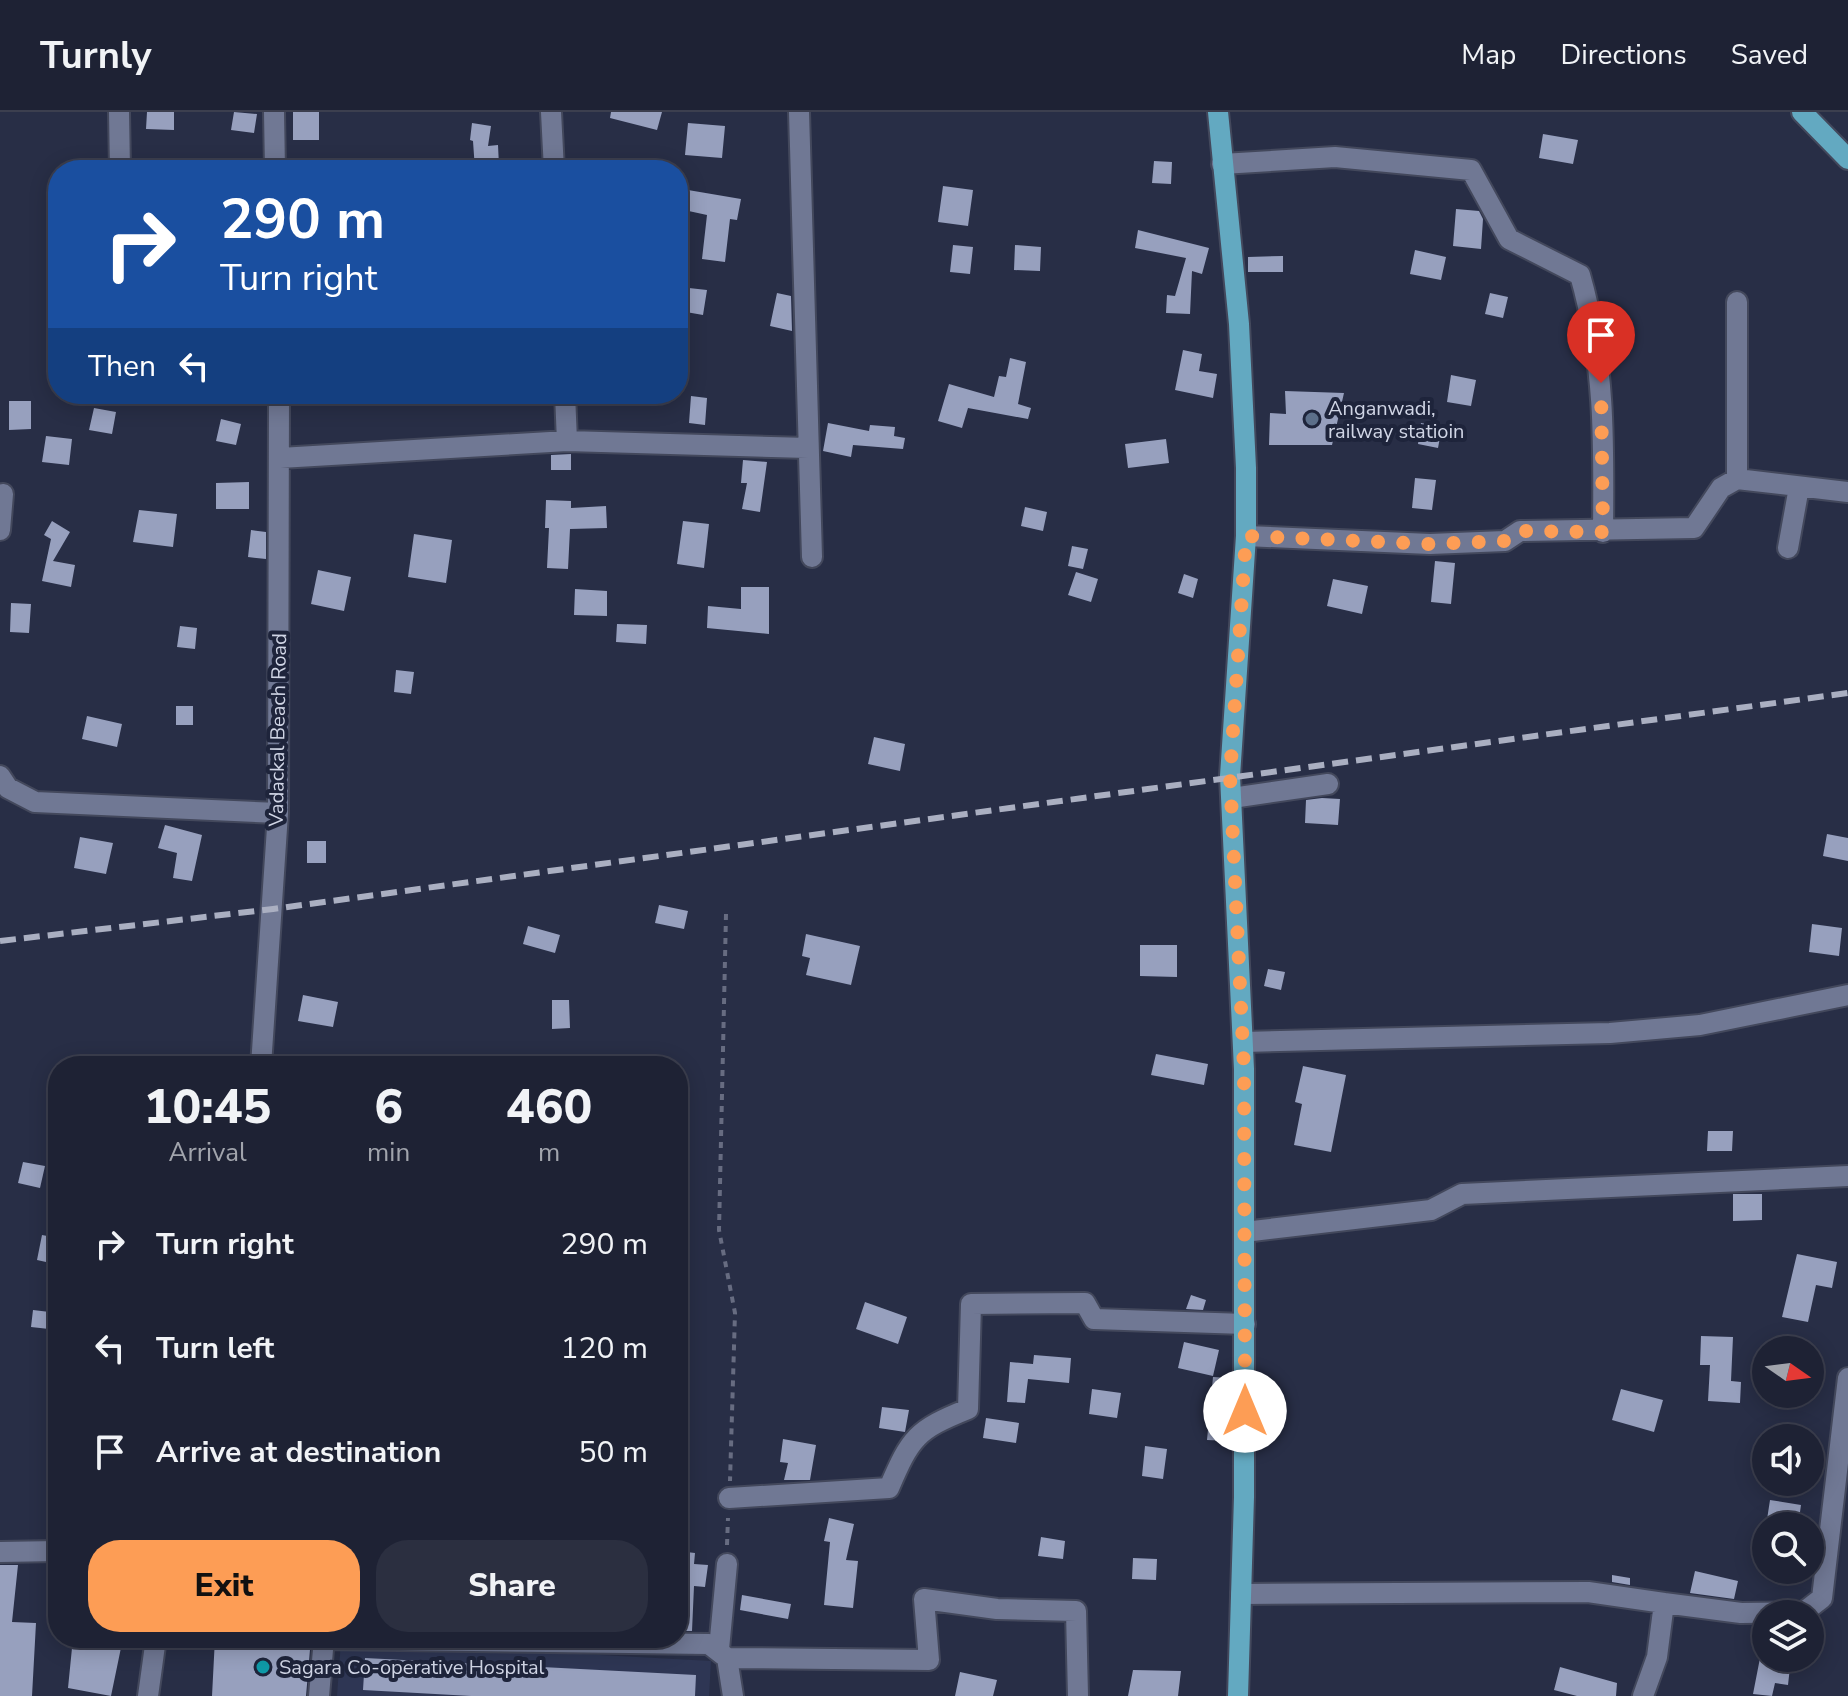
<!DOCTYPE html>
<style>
body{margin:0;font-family:"Nunito Sans",sans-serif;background:#2b2f40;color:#f1f3f6;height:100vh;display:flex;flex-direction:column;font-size:30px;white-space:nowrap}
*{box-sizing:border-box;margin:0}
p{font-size:26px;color:#a1a4ac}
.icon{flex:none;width:44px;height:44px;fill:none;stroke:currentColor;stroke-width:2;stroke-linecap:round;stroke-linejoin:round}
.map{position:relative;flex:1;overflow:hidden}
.details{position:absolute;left:48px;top:944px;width:640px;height:592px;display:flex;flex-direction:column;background:#1e2234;border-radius:32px;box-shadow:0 4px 20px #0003,0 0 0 2px #3c3f4f}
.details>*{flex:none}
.hud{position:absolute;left:48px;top:48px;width:640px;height:244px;border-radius:32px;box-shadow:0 4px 20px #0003,0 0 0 2px #3c3f4f;background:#1a4fa0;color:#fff;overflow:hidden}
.needle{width:52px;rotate:104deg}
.tools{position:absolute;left:1752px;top:1224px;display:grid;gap:16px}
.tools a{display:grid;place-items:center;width:72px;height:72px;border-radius:50%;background:#1e2234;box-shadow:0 4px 20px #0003,0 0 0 2px #3c3f4f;font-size:40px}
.pin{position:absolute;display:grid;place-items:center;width:68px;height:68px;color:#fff;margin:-82px -34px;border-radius:50% 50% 50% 0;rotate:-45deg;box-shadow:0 0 8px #0007}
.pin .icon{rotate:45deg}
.me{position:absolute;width:88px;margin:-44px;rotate:0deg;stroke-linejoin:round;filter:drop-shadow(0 0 6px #0008)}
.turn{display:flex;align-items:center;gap:28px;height:168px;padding:0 40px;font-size:36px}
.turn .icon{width:104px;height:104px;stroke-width:2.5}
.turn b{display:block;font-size:56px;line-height:68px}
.then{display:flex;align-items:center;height:76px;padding:0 40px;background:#0003;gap:16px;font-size:30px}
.eta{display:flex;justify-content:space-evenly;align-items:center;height:136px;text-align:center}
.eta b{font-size:48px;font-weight:800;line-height:56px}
.primary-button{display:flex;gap:16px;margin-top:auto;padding:16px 40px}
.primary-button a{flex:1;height:92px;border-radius:32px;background:#fd9d55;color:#111;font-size:32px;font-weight:800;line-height:92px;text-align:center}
.primary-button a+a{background:#2b2f40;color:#f1f3f6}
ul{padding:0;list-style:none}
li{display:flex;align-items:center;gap:24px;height:104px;padding:0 40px}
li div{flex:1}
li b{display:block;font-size:30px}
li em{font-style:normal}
header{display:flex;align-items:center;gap:48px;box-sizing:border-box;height:112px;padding:0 40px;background:#1e2234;border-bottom:2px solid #3c3f4f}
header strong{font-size:38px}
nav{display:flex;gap:44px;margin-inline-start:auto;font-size:28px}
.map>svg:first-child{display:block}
</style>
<header>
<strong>Turnly</strong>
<nav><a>Map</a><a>Directions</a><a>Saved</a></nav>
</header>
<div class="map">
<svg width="1848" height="1584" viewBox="0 0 1848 1584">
<rect width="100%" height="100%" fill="#282e46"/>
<!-- built -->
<path fill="#2e3654" d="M341,1529L711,1549L709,1584H337Z"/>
<!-- building -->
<path fill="#97a0be" d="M147,0H174V18L146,17Z
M234,0L257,2L254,21L231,18Z
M293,0H319V28H293Z
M611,0H662L657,18L610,6Z
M472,11L491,14L488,34L498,33L499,54L475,58L473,29L470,28Z
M688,11L725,14L722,46L685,43Z
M1543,22L1578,28L1573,52L1539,46Z
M1154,49L1172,50L1171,72L1152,71Z
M943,74L973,78L968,114L938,110Z
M688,78L741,87L737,108L730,107L725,150L702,147L707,103L684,98Z
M1456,97L1479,99L1483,107L1481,137L1453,134Z
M1138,118L1209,136L1202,162L1192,159L1190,202L1166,201L1167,183L1175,184L1186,146L1135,136Z
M953,133L973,135L970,162L950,160Z
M1015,133L1041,135L1040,159L1014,158Z
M1415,138L1446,145L1441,168L1410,162Z
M1283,144V160H1248V145Z
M689,176L707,178L703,203L686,200Z
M777,181L791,184L792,219L770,214Z
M1490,181L1508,185L1503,206L1485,202Z
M1183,238L1202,242L1199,259L1217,262L1213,286L1175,278Z
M1010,246L1026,250L1018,292L1031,296L1028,307L968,296L962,316L938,309L949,272L994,285L999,264L1006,265Z
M1451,263L1476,268L1471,294L1447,290Z
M1285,279L1344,281L1332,333H1269L1270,301L1286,302Z
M691,284L707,286L705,313L689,311Z
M9,289H31V317L9,318Z
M94,296L116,300L112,322L89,318Z
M221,307L241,312L236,333L216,329Z
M828,311L869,319L870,313L895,315L894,324L905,326L903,337L853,333L851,345L823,339Z
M1421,311L1442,315L1438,336L1418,332Z
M46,324L72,327L69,353L42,350Z
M1166,327L1169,351L1128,356L1125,332Z
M571,342V358H551V343Z
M743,348L767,350L760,400L742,397L747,371H741Z
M1415,366L1436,368L1432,398L1412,396Z
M249,370V397H216V371Z
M546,388L571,389V396L606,394L607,416L570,417L568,457L547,456L549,416H545Z
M1025,395L1047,400L1043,419L1021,414Z
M139,398L177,402L173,435L133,430Z
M52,409L70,420L53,449L75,453L71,475L42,469L51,427L44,423Z
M683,409L709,412L704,456L677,452Z
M251,418L266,420V447L248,445Z
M414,422L452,428L446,471L408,465Z
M1072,434L1088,437L1083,457L1068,454Z
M1435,449L1455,451L1451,492L1431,490Z
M318,458L351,465L344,499L311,492Z
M1076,460L1098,467L1091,490L1068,483Z
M1184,462L1198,467L1193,486L1178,481Z
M1333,467L1368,474L1362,502L1327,494Z
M741,475H769V522L707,516L708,494L741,497Z
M575,477L607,479V504L574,503Z
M11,491L31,492L29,521L10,520Z
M617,512L647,513L646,532L616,530Z
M180,514L197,516L195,537L177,535Z
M396,558L414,560L411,582L394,580Z
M176,594H193V613H176Z
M87,604L122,612L117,635L82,627Z
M874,625L905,632L900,659L868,652Z
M1322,686L1340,687L1338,713L1305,711L1306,688Z
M165,713L202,723L192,769L173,766L177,741L158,736Z
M1827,722L1848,726V749L1823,744Z
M80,725L113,731L106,762L74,756Z
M307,729H326V751H307Z
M659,793L688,799L684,817L655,811Z
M1812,812L1842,816L1839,844L1809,840Z
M528,814L560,823L555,841L523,832Z
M806,822L860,834L851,873L806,863L810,846L802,844Z
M1140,833H1177V865L1140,864Z
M1268,857L1285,860L1281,878L1264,874Z
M303,883L338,890L333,915L298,909Z
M552,888H569L570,916L552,917Z
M1156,942L1208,952L1204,973L1151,963Z
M1303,954L1346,963L1331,1040L1294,1033L1302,992L1295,990Z
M1708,1019H1733L1732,1039H1707Z
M23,1050L45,1054L40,1076L18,1071Z
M1733,1082H1762V1108L1733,1109Z
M42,1123L58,1126L55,1152L37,1148Z
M1797,1142L1837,1150L1832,1176L1816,1173L1808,1210L1782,1205Z
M1191,1183L1206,1188L1203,1198L1186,1197Z
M865,1190L907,1205L898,1232L856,1217Z
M33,1198L58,1201V1218L31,1215Z
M1701,1224L1733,1225L1731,1269L1741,1270L1740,1291L1708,1289L1710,1253H1700Z
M1184,1230L1219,1238L1213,1264L1178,1256Z
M1034,1243L1071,1246L1069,1271L1028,1267L1025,1291L1007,1290L1010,1250L1033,1252Z
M1213,1265L1231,1266L1229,1329L1207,1328Z
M1092,1277L1121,1281L1117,1306L1089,1302Z
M1621,1277L1663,1288L1654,1320L1612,1308Z
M882,1295L909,1298L905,1320L879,1316Z
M986,1306L1019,1311L1016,1331L983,1326Z
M783,1327L816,1333L810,1368H784L788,1351L780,1350Z
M1145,1334L1167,1337L1163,1367L1142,1364Z
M1770,1388L1801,1393L1798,1414H1766Z
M829,1406L854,1412L846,1448L858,1449L853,1496L824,1493L830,1430L824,1429Z
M1041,1425L1065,1429L1063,1447L1038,1444Z
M678,1439L695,1441L694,1452L708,1453L705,1475L694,1474L692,1519H678Z
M1133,1446L1157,1447L1156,1468L1132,1467Z
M0,1453H18L12,1510L36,1511L32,1584H0Z
M1695,1459L1738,1469L1734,1487L1690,1481Z
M1612,1463L1630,1466V1473L1612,1470Z
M742,1483L791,1492L788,1507L740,1498Z
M73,1526H123L111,1584L68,1576Z
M215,1526H311L306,1584H212Z
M365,1546L696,1563L695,1584H471L363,1578Z
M1760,1546H1791L1788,1573L1775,1571L1772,1584L1753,1582Z
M1560,1555L1617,1571L1616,1584H1577L1554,1578Z
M1133,1558L1181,1559L1178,1584H1128Z
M960,1560L997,1568L993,1584H955Z"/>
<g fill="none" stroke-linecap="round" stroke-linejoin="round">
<!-- minor casing -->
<g stroke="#43485c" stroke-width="24">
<path id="minor" d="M119,0L120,58
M274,0L275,58
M551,0L554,58
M799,0L812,445
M1222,52L1335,45L1471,58L1509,127L1580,163C1605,250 1604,330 1603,420
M565,282L567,329
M280,346L567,329L808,336
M1737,367V190
M0,418L3,382
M1246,424L1430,432L1505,429L1520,419L1694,416L1721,376L1737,367L1848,380
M1788,436L1799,375
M0,664L8,676L35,690L278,701
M1232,686L1328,672
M1243,930L1610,921L1700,913L1848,883
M261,954L278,701L279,282
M1244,1120L1431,1098L1462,1082L1848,1064
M729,1386L889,1376C911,1325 916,1318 968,1297L971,1192L1085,1191L1094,1207L1245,1212
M0,1440L58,1439
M1241,1482L1588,1480L1664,1491
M324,1527L709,1532L727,1546L733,1584
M719,1537L727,1452
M727,1546L929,1548L924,1487L997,1497L1076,1499L1078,1584
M148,1584L156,1526
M319,1584L324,1526
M1643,1584L1657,1545L1664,1491L1741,1501L1804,1500L1822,1486L1848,1266"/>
</g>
<!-- major casing -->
<g stroke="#43485c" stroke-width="24">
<path id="major" d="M1218,0L1239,212L1246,356V424L1230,664L1244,957V1385L1238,1584
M1802,0L1848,47"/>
</g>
<!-- path -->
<path stroke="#676c81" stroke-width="4" stroke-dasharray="6 6" stroke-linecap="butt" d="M726,802L719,1118L735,1201L730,1369
M727,1433L728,1406"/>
<!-- minor -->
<use href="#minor" stroke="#707894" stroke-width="20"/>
<!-- major -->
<use href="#major" stroke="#63a9c1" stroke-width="20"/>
<!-- rail -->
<path stroke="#aaafc1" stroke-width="6" stroke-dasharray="16 8" stroke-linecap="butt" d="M0,829L273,797L1848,581"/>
</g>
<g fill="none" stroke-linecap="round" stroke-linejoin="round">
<!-- route -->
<path stroke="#fd9d55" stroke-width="14" stroke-dasharray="0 25.2" d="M1245,1299L1244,957L1230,664L1246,424L1430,432L1505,429L1520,419L1603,420L1601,271"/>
</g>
<!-- markers -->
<circle fill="#5c6f8a" stroke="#1e243b" stroke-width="3" cx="1312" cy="307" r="8"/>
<circle fill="#0f9aa8" stroke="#1e243b" stroke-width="3" cx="263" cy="1555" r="8"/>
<g text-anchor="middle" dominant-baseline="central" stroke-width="8" stroke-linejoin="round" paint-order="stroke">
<!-- poi labels -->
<g font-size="20" fill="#d0d5e5" stroke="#1e243b" text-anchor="start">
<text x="1328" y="296">Anganwadi,<tspan x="1328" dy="23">railway statioin</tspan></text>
<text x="279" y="1555">Sagara Co-operative Hospital</text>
</g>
<!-- street labels -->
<g font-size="20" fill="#d0d5e5" stroke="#1e243b">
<text transform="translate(278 618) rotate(-89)">Vadackal Beach Road</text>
</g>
</g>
</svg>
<div class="tools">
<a><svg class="needle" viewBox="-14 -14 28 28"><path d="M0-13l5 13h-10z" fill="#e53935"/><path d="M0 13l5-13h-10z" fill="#a1a4ac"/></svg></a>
<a><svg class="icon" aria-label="sound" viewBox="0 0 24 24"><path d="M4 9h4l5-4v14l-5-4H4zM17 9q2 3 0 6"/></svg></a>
<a><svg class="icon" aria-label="search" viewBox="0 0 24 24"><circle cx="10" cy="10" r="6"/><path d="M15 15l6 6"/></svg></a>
<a><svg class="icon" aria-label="layers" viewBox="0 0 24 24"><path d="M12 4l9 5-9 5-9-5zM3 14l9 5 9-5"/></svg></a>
</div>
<div class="pin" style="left:1601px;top:271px;background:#d93025"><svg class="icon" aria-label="arrive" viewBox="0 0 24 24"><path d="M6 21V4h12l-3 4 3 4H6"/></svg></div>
<svg class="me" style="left:1245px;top:1299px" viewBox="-20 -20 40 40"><circle r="19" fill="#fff"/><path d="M0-13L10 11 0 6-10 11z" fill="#fd9d55"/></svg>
<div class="hud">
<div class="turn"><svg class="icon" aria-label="right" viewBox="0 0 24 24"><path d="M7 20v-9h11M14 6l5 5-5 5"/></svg><div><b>290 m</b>Turn right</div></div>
<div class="then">Then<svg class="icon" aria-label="left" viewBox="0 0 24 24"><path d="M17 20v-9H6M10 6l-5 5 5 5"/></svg></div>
</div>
<section class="details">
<div class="eta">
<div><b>10:45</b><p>Arrival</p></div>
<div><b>6</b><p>min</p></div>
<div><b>460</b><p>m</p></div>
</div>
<ul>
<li><svg class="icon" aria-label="right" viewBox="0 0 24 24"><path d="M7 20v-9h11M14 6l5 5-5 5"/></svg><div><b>Turn right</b></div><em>290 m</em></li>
<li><svg class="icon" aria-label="left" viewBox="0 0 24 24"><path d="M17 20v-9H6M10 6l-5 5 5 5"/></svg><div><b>Turn left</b></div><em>120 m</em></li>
<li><svg class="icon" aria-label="arrive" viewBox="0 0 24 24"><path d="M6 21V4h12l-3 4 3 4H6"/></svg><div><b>Arrive at destination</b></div><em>50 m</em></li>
</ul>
<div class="primary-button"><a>Exit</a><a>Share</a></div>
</section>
</div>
